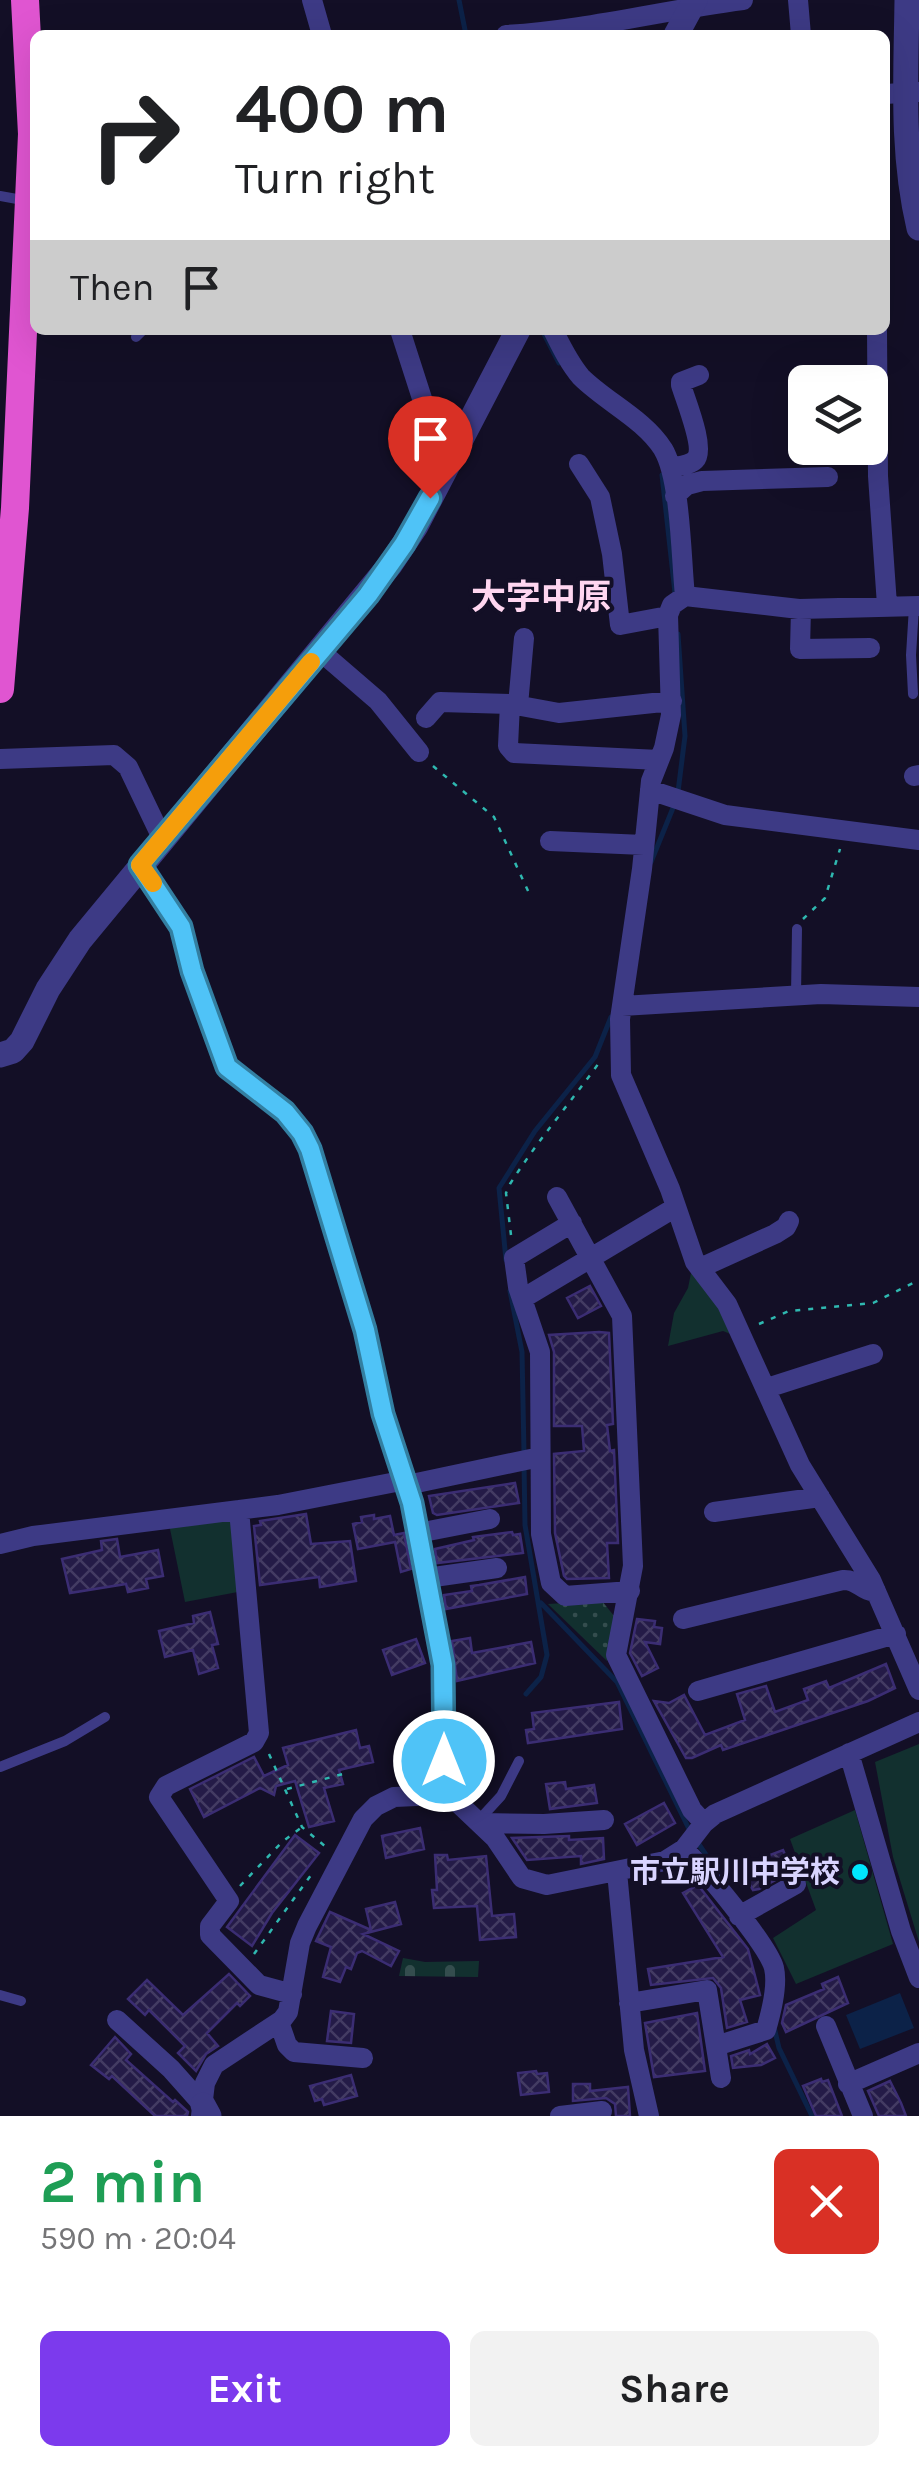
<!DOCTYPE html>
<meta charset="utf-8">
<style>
body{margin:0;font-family:Karla,"Noto Sans JP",sans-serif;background:#f2f2f2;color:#202124;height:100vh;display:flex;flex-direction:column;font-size:38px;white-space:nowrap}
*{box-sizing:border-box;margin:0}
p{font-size:32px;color:#757577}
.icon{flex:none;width:55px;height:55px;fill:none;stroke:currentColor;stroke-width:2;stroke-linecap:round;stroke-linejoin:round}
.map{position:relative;height:2116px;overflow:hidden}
.drawer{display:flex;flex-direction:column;background:#fff;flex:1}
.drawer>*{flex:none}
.banner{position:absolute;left:30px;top:30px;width:860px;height:305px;border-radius:15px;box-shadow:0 10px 40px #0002;background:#fff;color:#202124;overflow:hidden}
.fabs{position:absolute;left:788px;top:365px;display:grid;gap:20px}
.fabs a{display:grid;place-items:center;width:100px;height:100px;border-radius:15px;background:#fff;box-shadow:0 10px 40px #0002;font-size:50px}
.pin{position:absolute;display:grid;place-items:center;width:85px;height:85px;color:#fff;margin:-102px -42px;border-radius:50% 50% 50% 0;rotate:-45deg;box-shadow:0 0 10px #0007}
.pin .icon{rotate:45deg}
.me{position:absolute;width:110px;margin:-55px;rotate:0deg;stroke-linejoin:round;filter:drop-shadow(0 0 8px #0008)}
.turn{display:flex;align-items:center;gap:35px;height:210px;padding:0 40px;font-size:45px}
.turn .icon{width:130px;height:130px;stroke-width:2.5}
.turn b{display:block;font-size:70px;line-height:85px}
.then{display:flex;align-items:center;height:95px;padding:0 40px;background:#0003;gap:20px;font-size:38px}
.round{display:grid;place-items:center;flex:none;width:105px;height:105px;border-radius:15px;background:#f2f2f2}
.overview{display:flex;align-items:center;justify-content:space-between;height:170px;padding:0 40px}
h1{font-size:60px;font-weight:700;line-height:75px;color:#1e9e55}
.button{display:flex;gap:20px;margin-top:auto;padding:20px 40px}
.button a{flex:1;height:115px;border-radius:15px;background:#7c3aed;color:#fff;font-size:40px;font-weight:700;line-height:115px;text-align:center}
.button a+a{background:#f2f2f2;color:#202124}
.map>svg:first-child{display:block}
</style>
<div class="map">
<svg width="919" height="2116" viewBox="0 0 919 2116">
<defs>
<pattern id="cemetery-stones" width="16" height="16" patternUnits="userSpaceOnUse" patternTransform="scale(2.5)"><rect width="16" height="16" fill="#12302f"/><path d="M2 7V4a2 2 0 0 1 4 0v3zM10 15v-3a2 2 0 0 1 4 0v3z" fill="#344d4e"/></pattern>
<pattern id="park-dots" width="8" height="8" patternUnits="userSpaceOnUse" patternTransform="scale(2.5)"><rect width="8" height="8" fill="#12302f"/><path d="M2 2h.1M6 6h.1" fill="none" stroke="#344d4e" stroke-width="1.8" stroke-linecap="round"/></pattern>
<pattern id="building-cross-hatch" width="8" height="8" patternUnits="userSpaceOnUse" patternTransform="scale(2.5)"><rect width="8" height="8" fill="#241b47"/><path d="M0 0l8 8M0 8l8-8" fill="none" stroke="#433b63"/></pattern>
</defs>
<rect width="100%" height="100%" fill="#130f26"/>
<!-- green -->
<path fill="#12302f" d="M691,1273L697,1275L738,1337L723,1331L668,1346L674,1313L688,1288Z
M232,1519L243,1591L185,1602L169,1524Z
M919,1744V1942L893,1857L875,1762Z
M855,1810L893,1944L796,1984L773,1938L816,1910L790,1839Z"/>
<!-- cemetery -->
<path fill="url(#cemetery-stones)" d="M403,1958L425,1962L479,1961L478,1977L399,1976Z"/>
<!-- park -->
<path fill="url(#park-dots)" d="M602,1601L614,1616L607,1661L548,1604Z"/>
<!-- water -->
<path fill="#0c2248" d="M900,1993L914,2028L860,2049L846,2015Z"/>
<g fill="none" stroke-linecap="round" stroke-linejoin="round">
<!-- stream -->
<path stroke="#0c2248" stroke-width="5" d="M459,0L466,35
M542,330L559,363
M662,475L675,593
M678,792L685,736L678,634
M651,862L675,803
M506,1260L499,1188L535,1131L595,1057L611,1017
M510,1291L522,1352L524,1453
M524,1464L525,1525L547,1655L541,1677L526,1694
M541,1603L617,1682L689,1829
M698,1843L717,1871
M774,2027L779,2048L812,2116"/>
</g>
<!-- building -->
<path fill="url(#building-cross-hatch)" stroke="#3b2d73" stroke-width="2.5" d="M590,1286L601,1306L578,1318L567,1298Z
M599,1332L609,1333L613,1424L607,1425L610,1451L614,1450L618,1543H607L609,1578L567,1579L564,1576L555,1533L554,1454L584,1451L582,1426H554V1352L549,1335Z
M515,1483L519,1503L437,1515L433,1513L429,1496Z
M306,1514L311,1544L350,1541L356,1581L320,1587L319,1577L260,1585L254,1526L261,1525L260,1521Z
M374,1515V1519L390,1516L394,1535L404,1533L411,1569L401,1572L395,1542L358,1549L353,1524L362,1522L361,1517Z
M512,1532L513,1535L520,1534L523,1553L437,1563L435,1549L474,1540L473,1537Z
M117,1539L120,1557L158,1550L163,1576L146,1579L148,1588L128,1592L126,1584L70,1593L62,1559L102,1550L101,1541Z
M525,1577L527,1594L446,1609L444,1595L472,1591L471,1586L479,1585Z
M210,1612L218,1644L212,1645L218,1668L199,1674L193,1650L165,1657L159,1631L194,1623L193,1616Z
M637,1619L655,1621L654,1627L662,1628L660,1644L645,1642L658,1668L642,1676L630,1653Z
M470,1638L472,1653L531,1642L535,1663L457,1681L452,1641Z
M416,1639L425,1663L392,1675L383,1650Z
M886,1664L895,1688L868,1701L723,1750L721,1745L692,1758H686L654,1701L669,1703L684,1695L705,1735L745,1720L737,1694L766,1686L775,1712L808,1700L804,1689L826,1681L829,1688Z
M619,1702L622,1729L528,1743L526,1730L534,1729L532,1713Z
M356,1730L360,1748L369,1746L373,1762L339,1770L343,1784L324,1788L334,1821L309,1827L295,1781L276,1786L274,1795L260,1788L204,1817L190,1789L254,1757L264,1776L288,1765L283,1748Z
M565,1782L566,1789L594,1785L597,1803L550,1809L546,1784Z
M664,1803L675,1823L637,1845L625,1824Z
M420,1828L424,1849L386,1858L382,1836Z
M295,1835L319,1853L272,1913L252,1946L227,1927Z
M569,1836V1840L603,1838L604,1859L581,1864V1856L527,1860L512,1838Z
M783,1850L792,1871L759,1889L753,1890L749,1883L745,1885L736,1868Z
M435,1855H447L448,1860L486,1856L492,1916L514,1914L516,1937L480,1940L477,1906L434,1908L432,1890H437Z
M698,1885L748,1949L760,1995L740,2000L747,2022L727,2028L721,1988L713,1978L651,1985L648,1969L723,1957L683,1893Z
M395,1902L401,1924L363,1934L399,1951L391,1966L362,1951L357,1953L351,1969L346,1967L340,1982L323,1977L331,1947L316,1941L330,1912L371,1930L366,1909Z
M229,1974L250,1996L240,2006L237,2003L207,2033L218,2046L206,2054L196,2071L178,2053L185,2046L149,2010L145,2015L128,1999L147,1980L183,2015Z
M838,1977L848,2003L786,2032L782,2023L786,2005L824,1989L822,1984Z
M331,2011L354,2014L351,2043L327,2041Z
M697,2013L705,2071L654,2077L645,2023Z
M115,2037L131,2054L126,2060L173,2102L175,2100L188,2112L187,2116H155L112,2076L109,2079L91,2065Z
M767,2044L775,2058L761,2065L733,2068L731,2056L749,2050L750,2054Z
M536,2071L537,2074L547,2073L549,2092L521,2095L518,2073Z
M351,2075L357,2096L324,2105L322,2099L315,2101L310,2086Z
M821,2079L822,2082L828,2080L842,2116H816L803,2086Z
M890,2081L901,2103L906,2116H879L868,2091Z
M573,2084H590V2091L628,2087L630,2116H616L615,2104L606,2098L573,2101Z"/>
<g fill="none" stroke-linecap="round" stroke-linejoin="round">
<!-- path -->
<path stroke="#2fb8b0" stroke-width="2.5" stroke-dasharray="5 8" stroke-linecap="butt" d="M433,766L494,817L529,893
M803,919L825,898L840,849
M511,1235L506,1193L510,1184C538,1140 571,1102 601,1060
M759,1324L789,1311L873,1303L919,1280
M269,1754L302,1827L326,1847
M287,1789L343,1774
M240,1886L282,1842L302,1827
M254,1954L311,1875"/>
<!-- service -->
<path stroke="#3d3a85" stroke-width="10" d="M0,196L28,201
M136,337L143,330
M913,694L911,655L914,607
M796,995L797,929
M0,1767L65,1741L105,1717
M479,1820L501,1796L519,1761
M0,1995L21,2001"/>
<!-- minor -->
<path stroke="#3d3a85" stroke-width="20" d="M312,0L322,35
M798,0L801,35
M506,35C587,30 664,10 743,0
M885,94L919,92
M400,330L445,470
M553,330C561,346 569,363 581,377C606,402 644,419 663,449C681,479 681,559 685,596L672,605L668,615L671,715L664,748L651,781L642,869L620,1019L621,1075L670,1189L695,1262L727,1304L800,1465L871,1580L919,1690
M877,330L878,476L887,605
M579,464L600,497L612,554L620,625L668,616
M671,468C678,466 690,465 695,460C706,449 685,399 681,385V382L699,375
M675,496L687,485L702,481L828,477
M685,596L799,609L919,606
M801,609L800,649L870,648
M320,651L378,701L419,752
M510,704L508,746L514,753L659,760
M518,705L524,638
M426,718L440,702L510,704L559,713L672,701
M0,759L114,755L128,767L162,838
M914,776L919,775
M650,790L725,815L919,840
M550,841L644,845
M140,865L184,934L192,971L227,1067L285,1112L302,1133L310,1149L365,1331L383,1414L412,1503L443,1665L444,1796
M622,1006L821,994L919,997
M557,1197L622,1316L633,1566L616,1655L692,1810L704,1823
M572,1223L514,1258L518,1287L540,1352L541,1534L551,1583L565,1596L630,1591
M700,1268L775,1234L786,1227L789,1221
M522,1299L676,1207
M767,1388L873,1354
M407,1485L540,1457
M239,1510L259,1733L254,1742L166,1786L159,1797L229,1901L210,1926V1935L259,1985L292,1994
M714,1512L820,1497
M418,1533L490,1519
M0,1544L33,1536L278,1505L406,1480
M427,1578L497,1568
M683,1619L843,1580C858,1579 863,1593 876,1591
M698,1691L896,1634
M849,1753L901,1931L919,1978
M481,1823L544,1824L604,1820
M684,1849C703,1868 768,1945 774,1968C778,1985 771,2013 766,2030L716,2046
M617,1872L634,2050L649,2116
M739,1916L796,1884
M629,2003L707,1990L721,2078
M117,2020L171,2069L203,2105
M279,2022L287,2045L294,2052L363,2058
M826,2026L863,2116
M848,2084L919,2053
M201,2116L205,2083L214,2065L282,2020L288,2012L300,1943L307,1926L363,1819L376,1806L394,1797L439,1795L455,1800L495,1838L522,1878L547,1885L665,1861L684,1849L704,1823L715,1814L919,1722
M560,2116L602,2111"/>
<!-- tertiary -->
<path stroke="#3d3a85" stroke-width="25" d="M907,0C906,77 901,152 919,228
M676,35L695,0
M0,1055L13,1051L22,1041L48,989L80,940L390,565L416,526L518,330
M203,2105L209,2116"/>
<!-- trunk -->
<path stroke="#e055d1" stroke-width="28" d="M0,689L15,508L32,134L25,0"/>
</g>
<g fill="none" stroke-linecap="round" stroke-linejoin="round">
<!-- route casing -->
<g stroke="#337fa1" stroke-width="25">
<path id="route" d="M430,498L404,544L368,595L140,865L181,927L192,971L227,1067L285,1112L302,1133L310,1149L365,1330L383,1414L412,1503L443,1665L444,1761"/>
</g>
<!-- route -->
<use href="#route" stroke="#4fc3f7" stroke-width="18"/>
<!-- slow -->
<path stroke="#f59e0b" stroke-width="18" d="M153,883L140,865L311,662"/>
</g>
<!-- markers -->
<circle fill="#00e5ff" stroke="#130f26" stroke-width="4" cx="860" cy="1872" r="10"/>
<g text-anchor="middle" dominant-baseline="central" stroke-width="8" stroke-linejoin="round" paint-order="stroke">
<!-- poi labels -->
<g font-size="30" font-weight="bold" fill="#d9d4ff" stroke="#130f26" text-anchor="end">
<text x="840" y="1872">市立駅川中学校</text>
</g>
<!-- quarter labels -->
<g font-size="35" font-weight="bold" fill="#ffd6f0" stroke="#130f26">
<text x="541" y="597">大字中原</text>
</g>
</g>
</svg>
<div class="fabs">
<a><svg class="icon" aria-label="layers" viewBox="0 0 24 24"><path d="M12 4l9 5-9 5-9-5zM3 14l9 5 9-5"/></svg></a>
</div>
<div class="pin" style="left:430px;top:498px;background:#d93025"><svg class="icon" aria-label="arrive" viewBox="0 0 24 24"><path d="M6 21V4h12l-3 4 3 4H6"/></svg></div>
<svg class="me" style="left:444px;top:1761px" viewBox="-20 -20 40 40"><circle r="17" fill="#4fc3f7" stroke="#fff" stroke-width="3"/><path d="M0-11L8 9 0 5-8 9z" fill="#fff"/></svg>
<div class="banner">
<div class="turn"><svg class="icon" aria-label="right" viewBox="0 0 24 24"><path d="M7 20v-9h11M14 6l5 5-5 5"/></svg><div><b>400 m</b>Turn right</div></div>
<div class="then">Then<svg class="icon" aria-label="arrive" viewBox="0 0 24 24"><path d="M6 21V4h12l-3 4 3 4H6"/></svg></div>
</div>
</div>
<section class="drawer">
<div class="overview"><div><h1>2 min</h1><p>590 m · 20:04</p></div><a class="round" style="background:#d93025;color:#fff"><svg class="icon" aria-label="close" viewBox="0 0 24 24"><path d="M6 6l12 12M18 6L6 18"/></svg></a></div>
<div class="button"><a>Exit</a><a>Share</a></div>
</section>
